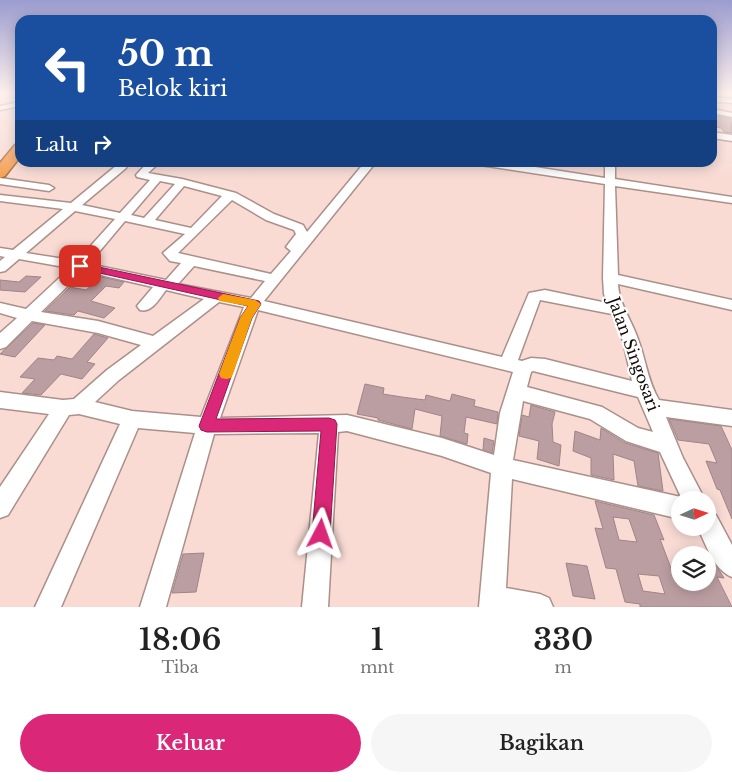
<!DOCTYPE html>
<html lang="id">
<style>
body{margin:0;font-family:"Libre Baskerville",serif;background:#f6f6f6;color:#222;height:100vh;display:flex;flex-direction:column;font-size:19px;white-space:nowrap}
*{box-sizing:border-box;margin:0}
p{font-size:16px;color:#767676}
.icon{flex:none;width:28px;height:28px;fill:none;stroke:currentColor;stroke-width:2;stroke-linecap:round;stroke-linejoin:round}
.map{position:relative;height:607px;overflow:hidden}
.side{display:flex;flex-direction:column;background:#fff;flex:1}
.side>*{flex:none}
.hud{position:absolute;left:15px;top:15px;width:702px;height:152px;border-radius:15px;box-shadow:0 2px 12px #0003;background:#1a4fa0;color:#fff;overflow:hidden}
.needle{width:32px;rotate:86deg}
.tools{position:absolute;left:671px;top:491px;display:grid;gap:10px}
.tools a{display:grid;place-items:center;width:45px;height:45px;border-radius:50%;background:#fff;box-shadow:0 2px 12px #0003;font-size:25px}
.pin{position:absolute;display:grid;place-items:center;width:42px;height:42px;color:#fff;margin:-21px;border-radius:10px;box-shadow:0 2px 8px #0006}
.me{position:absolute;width:55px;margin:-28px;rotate:4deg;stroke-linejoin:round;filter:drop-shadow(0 0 4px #0008)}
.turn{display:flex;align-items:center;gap:18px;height:105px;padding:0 20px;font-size:22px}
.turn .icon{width:65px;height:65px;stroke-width:2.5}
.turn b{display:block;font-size:35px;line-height:42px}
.then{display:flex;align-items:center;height:48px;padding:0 20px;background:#0003;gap:10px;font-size:19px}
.eta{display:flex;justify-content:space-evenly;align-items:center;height:85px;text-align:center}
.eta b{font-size:30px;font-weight:600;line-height:35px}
.button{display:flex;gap:10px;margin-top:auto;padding:10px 20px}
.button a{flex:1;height:58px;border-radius:30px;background:#db2777;color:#fff;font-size:20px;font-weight:600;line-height:58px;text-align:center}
.button a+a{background:#f6f6f6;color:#222}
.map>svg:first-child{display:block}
</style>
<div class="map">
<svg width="732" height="607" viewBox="0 0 732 607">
<rect width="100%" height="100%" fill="#f9dbd4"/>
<!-- building -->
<path fill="#bb9ea2" stroke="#a08488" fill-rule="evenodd" d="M712,115L731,119L732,133L724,132L721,128L712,126Z
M26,276L41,277L25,292L0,290V280L19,282Z
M101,277L124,282L119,288L106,286L91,301L115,308L104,318L78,311L74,315L45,311L70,287L86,290Z
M33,323L45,325L15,357L0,354Z
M94,334L108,338L87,362L95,364L82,379L61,374L41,395L22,393L35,379L20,377L38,358L54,360L57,356L72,359Z
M365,384L384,388L383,394L402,397L425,400L426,395L450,401L452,394L475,400L474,406L498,412L497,424L466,417L464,433L468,434L467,444L440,436L442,416L415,409L412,429L378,420V418L357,414Z
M531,405L555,412L552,424L553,442L561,445L559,466L537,459L539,441L519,436L522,415L529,417Z
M669,419L721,426L732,450V519L720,490L717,489L706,461L717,463L709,444L678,440Z
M601,428L625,443L658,453L663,491L638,486L634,461L613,454L614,480L591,475V458L573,451L575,431L600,440Z
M484,438L494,441L492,453L483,450Z
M595,501L654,515L664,540L660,539L677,584H708V553L724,578L717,577L732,607H640V604L625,602L616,569L606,568L595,528L603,529ZM613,517L629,519L637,542L619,540ZM638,574L659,576L665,594L643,591Z
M204,553L196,592L172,593L183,554Z
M566,563L587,566L595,599L573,596Z"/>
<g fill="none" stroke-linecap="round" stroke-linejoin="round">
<!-- minor casing -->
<g stroke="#ab9089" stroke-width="3">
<path id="minor" d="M712,97L732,99V103L712,101Z
M20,102V106L0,110V106Z
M712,109L732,113V117L712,113Z
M712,132L732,135V141L712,138Z
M117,162L128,163L126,168L82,205L120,213L150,180L137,177L136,175L148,162H160L148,173L182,179L236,193L274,214L303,225L307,232L365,162H376L264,301L502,357L529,293L545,290L607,303L604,294L603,278L605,184L480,165L475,162H503L605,178V162H615V179L732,197V203L615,186L618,275L732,300V310L618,284C619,305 633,322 639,342C646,361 648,382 659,400L732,410V426L666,417L683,458L705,500H680V519L512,479L506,588L540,594L549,598L553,607H479L491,473L442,456L347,431L338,432L328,607H302L319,433L214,434L166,607H140L195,433L138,428L61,607H35L120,424L79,414L69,415L8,515L0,518V487L49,414L0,408V392L63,400L74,399L107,370L141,345L98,333L32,321L6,347L0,349V333L17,318L0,313V303L26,309L70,268L19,259L5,271L0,272V261L5,257L0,256V248L13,250L63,209L0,201V195L71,203L117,165ZM160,181L175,184L144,218L131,215ZM184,186L222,196L191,228L155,220ZM232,200L266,220L294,230L296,234L286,247L291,251L271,274L178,253ZM75,211L115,219L77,261L26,253ZM125,221L185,234L163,253L170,261L181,263L166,280L89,264ZM194,266L265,281L251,298L178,284ZM83,271L153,287L137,306L140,310C152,313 159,299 166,290L204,299L153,336L98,321L41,312ZM540,300L612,314L623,341L632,381L545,359L531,358L522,361L518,360ZM219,302L244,307L201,417L132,411L95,402L119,380ZM258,310L513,372L500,413L494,455L442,438L347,415L220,418ZM533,371L638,397L653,432L638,428L602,407L527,387L531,372ZM523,401L590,419L626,441L660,452L681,497L513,460Z
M0,178L49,185L54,188L49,191L0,184Z
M708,511L716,515L732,545V577C714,570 706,545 698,528H708Z"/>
</g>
<!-- highway casing -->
<g stroke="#a66c3b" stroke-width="3">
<path id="highway" d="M20,144V157L5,176L0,178V163L15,145Z"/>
</g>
<!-- minor -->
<use href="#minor" fill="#fff" fill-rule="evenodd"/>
<!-- highway -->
<use href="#highway" fill="#f5a056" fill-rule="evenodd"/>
</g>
<!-- sky -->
<linearGradient id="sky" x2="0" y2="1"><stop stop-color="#9b9ccf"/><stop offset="0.52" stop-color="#fcefec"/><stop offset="1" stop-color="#fcefec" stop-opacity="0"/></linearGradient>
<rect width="732" height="178" fill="url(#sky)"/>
<!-- route -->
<path fill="#db2777" stroke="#8e194d" d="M80,263L259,301L261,304L252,318L216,419L329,418L335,420L337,424L330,534L327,540L321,543L314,540L312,534L321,431L207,432L201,430L199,426L240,318L248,306L77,268L75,266L77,264Z"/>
<!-- slow -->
<path fill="#f59e0b" d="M223,294L255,300L261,304L252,318L233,374L231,378L226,379L221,378L219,374L240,318L248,306L219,301L218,298Z"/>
<g text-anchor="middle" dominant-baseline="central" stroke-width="4.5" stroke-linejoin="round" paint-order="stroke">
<!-- street labels -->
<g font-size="16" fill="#140b08" stroke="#fff">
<text transform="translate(634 354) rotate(70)">Jalan Singosari</text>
</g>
</g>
</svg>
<div class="tools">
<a><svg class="needle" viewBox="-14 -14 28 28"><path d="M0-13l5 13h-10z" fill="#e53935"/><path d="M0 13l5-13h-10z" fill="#767676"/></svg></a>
<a><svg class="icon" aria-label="layers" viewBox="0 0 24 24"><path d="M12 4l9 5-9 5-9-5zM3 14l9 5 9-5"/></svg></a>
</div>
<div class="pin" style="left:80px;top:266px;background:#d93025"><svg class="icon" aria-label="arrive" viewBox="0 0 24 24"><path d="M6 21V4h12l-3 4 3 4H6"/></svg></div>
<svg class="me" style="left:321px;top:534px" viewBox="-20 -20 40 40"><path d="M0-17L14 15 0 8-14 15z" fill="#db2777" stroke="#fff" stroke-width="4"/></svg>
<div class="hud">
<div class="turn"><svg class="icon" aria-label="left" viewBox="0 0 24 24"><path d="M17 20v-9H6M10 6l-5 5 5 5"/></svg><div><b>50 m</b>Belok kiri</div></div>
<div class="then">Lalu<svg class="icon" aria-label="right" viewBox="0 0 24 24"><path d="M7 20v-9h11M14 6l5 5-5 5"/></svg></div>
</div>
</div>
<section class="side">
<div class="eta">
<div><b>18:06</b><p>Tiba</p></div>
<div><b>1</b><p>mnt</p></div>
<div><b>330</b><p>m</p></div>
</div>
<div class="button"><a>Keluar</a><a>Bagikan</a></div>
</section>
